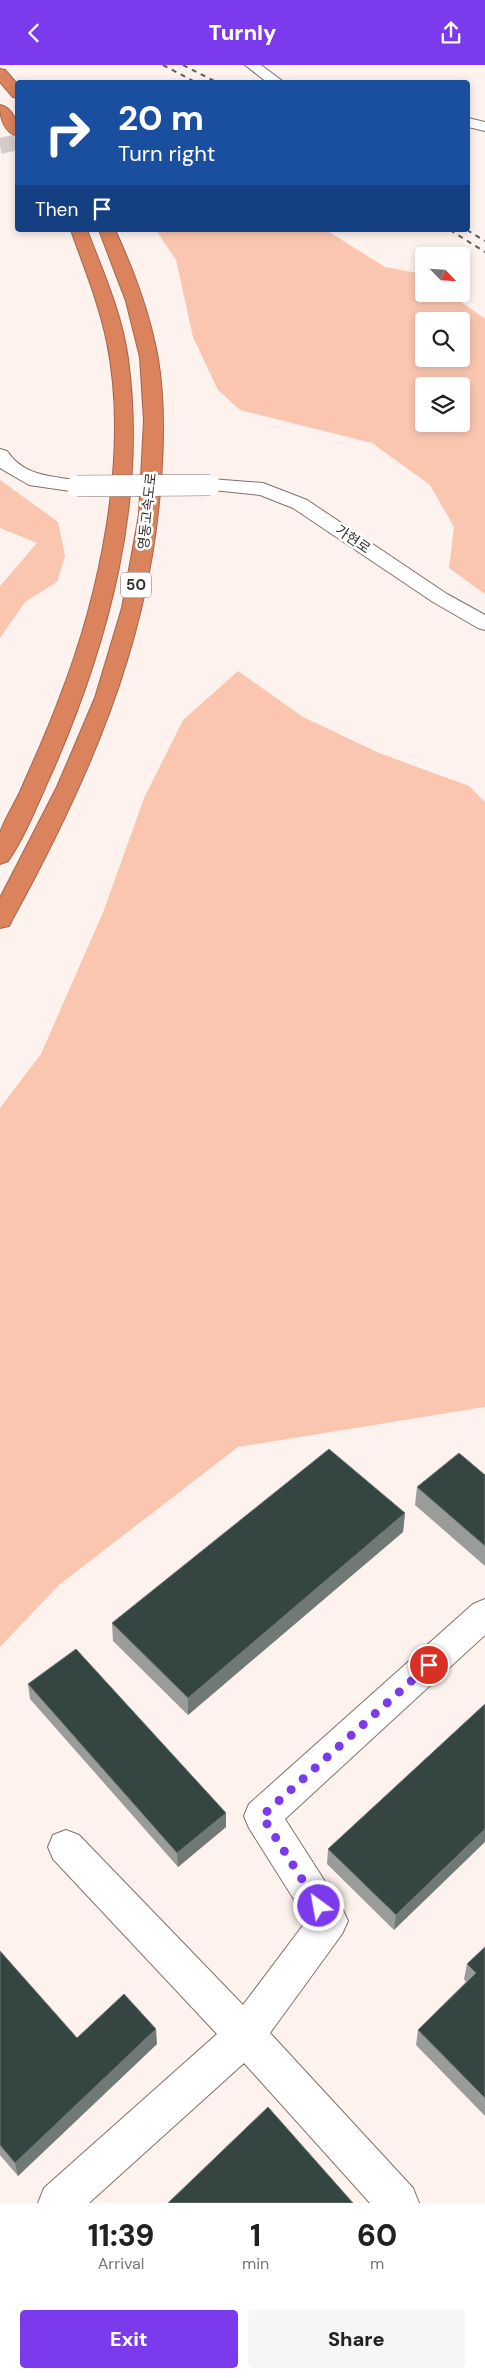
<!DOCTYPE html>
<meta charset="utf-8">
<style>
body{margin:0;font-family:"DM Sans","Noto Sans KR",sans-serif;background:#f6f6f6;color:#202124;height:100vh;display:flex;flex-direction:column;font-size:19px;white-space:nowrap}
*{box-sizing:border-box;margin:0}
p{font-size:16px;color:#757577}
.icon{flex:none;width:28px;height:28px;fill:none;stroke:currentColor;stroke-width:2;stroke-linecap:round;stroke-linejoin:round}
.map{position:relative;height:2138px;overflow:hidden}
.side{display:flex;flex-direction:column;background:#fff;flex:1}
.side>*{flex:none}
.banner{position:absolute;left:15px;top:15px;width:455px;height:152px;border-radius:5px;box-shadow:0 2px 8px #0003;background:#1a4fa0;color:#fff;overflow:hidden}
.needle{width:32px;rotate:115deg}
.tools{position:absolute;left:415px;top:182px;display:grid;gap:10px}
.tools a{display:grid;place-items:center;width:55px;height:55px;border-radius:5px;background:#fff;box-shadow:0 2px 8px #0003;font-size:25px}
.pin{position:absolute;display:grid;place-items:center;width:42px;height:42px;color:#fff;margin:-21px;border:2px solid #fff;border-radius:50%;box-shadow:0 1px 5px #0007}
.me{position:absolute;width:55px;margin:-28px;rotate:328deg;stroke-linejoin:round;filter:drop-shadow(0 0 4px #0008)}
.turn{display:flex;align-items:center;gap:18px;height:105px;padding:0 20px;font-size:22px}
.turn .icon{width:65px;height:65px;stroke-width:2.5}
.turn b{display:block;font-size:35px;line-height:42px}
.then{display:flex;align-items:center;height:48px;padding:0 20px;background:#0003;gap:10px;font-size:19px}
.eta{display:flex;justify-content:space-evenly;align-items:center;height:85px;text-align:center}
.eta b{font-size:30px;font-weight:800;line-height:35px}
.button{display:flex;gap:10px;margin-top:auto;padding:10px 20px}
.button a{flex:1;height:58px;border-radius:5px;background:#7c3aed;color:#fff;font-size:20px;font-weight:800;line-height:58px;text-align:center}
.button a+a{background:#f6f6f6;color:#202124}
header{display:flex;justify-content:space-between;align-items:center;height:65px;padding:0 20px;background:#7c3aed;color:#fff;font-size:22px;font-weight:800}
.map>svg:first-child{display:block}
</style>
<header><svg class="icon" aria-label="back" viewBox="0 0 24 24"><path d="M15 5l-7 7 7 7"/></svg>Turnly<svg class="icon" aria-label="share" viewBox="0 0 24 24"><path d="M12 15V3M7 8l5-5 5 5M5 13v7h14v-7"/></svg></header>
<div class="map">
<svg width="485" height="2138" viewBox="0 0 485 2138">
<rect width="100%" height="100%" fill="#fdf2ee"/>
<!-- green -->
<path fill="#fbc6b0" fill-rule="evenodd" d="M156,165H326L385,202L423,209L424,229H450L485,254V529L449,503L454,462L430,420L372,378L240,345L218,325L193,272L176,195ZM424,256H461V294H424ZM424,321H461V359H424Z
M0,415L58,457L65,491L57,517L25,537L0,573V521L37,478L0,463Z
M238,606L303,652L379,688L469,721L485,737V1342L238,1382L59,1520L0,1582V1043L41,989L104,845L144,733L183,655Z"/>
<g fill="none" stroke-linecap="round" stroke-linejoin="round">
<!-- minor-tunnel -->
<path stroke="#d5cbc8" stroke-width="16" stroke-dasharray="16 8" stroke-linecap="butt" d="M0,81L18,77"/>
<!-- minor casing -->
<g stroke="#80716b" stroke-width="2">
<path id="minor" d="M245,0H261L285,18H268Z
M468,53L485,57V66L468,62Z
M0,384L7,386C26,414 55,410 84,417L87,421L84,425L77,427L29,420L0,403Z
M210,414L263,418L307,435L447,529L485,550V565L478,563L433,537L293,443L260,430L203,424L200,420L203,416Z
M485,1534V1570L285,1754L342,1843L348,1856L342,1869L270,1968L413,2123L419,2138H370L244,1998L89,2138H38L44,2123L217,1969L53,1794L48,1782L53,1770L66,1765L79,1770L243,1940L307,1855L249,1763L244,1751L249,1739L473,1539Z"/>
</g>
<!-- motorway casing -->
<g stroke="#a1664d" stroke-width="2">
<path id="motorway" d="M0,4L5,5L18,20V33L13,32L0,17Z
M0,40C14,43 18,59 18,71C4,68 0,52 0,40Z
M71,165H87C103,207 122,249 128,294C147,435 109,576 53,705C39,735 27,768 8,796L0,799C0,789 0,777 0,768C4,755 14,740 20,727C33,697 47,667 58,637C100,531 130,390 107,277C99,238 84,202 71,165Z
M99,165H115C134,206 150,249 158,294C165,337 164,382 160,426C148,581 86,720 12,855L9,861L0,863V833L57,722L95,633L122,543L139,450L144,356L140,292L126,236Z"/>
</g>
<!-- minor -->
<use href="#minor" fill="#fff" fill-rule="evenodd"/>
<!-- motorway -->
<use href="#motorway" fill="#da835d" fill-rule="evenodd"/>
<!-- rail -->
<path stroke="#615956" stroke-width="2" stroke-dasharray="5 5" stroke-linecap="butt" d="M163,0L197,18
M183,0L218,18
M450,165L485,187
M467,165L485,176"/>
<!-- minor-bridge casing -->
<g stroke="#80716b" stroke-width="22" stroke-linecap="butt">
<path id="minor-bridge" d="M77,421L210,420"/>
</g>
<!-- minor-bridge -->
<use href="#minor-bridge" stroke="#fff" stroke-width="21"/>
</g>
<!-- wall -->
<path fill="#999c98" d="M485,1410V1501L415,1440L417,1422Z
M405,1448L403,1467L188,1650L113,1576L112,1558Z
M28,1619L226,1748V1762L178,1802L30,1634Z
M485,1639L394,1865L327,1799L328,1784Z
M485,1882V2051L416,1980L418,1965L466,1917L464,1914L467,1899Z
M0,1886L77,1973L157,1979L18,2111L0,2090Z"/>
<!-- shaded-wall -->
<path fill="#717976" d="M405,1448L403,1467L188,1650V1633Z
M226,1748V1762L178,1802L177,1788Z
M485,1764V1777L394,1865L396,1850Z
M156,1964L157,1979L18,2111L15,2098Z"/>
<!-- building -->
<path fill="#354542" stroke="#717976" d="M329,1384L405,1448L188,1633L112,1558Z
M459,1388L485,1410V1481L417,1422Z
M76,1584L226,1748L177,1788L28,1619Z
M485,1639V1764L396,1850L328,1784Z
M485,1882V2033L418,1965L476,1908L467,1899Z
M0,1886L77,1973L124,1929L156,1964L15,2098L0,2080Z
M268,2042L353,2138H168Z"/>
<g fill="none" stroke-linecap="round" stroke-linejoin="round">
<!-- route -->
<path stroke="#7c3aed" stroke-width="9" stroke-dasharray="0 16.2" d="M319,1841L262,1751L429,1600"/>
</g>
<g text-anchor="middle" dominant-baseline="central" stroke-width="5" stroke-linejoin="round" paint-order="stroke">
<!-- far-street labels -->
<g font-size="14" fill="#37312e" stroke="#fff">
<text transform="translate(147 446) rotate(-84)">영동고속도로</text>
<text transform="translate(353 474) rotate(34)">가현로</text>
</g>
<!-- shield labels -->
<rect fill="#fff" stroke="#736f6d" stroke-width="1" x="121" y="507.5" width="30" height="25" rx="4"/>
<g font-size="15" font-weight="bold" fill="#37312e">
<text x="136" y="520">50</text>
</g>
</g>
</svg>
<div class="tools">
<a><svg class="needle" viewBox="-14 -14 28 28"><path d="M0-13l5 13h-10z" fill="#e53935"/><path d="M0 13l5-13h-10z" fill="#757577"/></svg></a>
<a><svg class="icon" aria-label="search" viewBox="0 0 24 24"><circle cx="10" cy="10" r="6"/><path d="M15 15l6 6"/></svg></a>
<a><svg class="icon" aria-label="layers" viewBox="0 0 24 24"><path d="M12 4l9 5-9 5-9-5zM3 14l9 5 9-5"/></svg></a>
</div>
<div class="pin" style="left:429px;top:1600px;background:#d93025"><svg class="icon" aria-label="arrive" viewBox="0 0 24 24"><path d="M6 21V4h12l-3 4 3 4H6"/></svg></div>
<svg class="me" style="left:319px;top:1841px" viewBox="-20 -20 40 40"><circle r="17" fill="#7c3aed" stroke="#fff" stroke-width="3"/><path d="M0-11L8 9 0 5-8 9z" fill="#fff"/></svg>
<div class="banner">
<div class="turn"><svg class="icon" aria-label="right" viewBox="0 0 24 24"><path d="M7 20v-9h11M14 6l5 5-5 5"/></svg><div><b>20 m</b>Turn right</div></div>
<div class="then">Then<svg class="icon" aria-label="arrive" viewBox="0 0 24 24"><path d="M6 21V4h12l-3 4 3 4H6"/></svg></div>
</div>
</div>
<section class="side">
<div class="eta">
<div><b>11:39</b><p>Arrival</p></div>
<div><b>1</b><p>min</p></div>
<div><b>60</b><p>m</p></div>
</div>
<div class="button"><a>Exit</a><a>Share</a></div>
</section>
